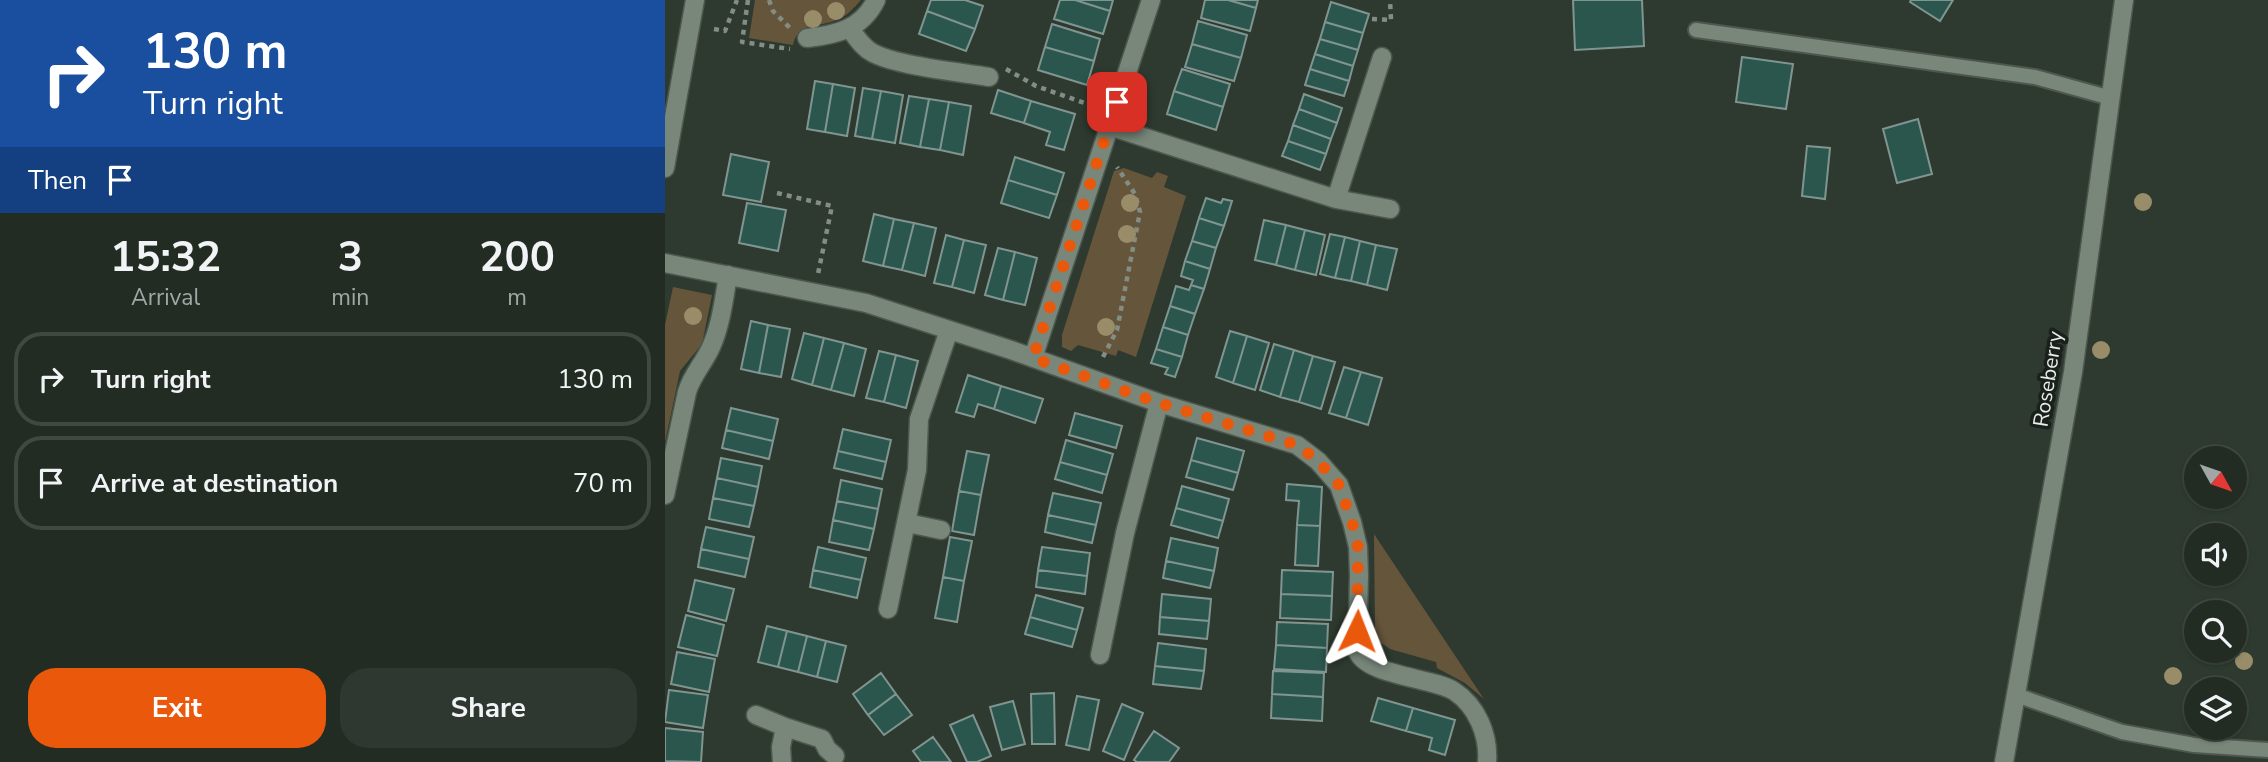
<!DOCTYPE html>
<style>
body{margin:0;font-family:"Nunito Sans",sans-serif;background:#2e3830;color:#f1f3f6;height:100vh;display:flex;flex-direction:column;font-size:26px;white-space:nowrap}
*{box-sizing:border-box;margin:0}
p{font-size:23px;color:#a2a7a6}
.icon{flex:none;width:38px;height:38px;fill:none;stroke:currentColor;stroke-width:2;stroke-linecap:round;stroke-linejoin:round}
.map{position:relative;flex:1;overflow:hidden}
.sheet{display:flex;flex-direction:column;background:#222c23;width:665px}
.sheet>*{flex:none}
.hud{background:#1a4fa0;color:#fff;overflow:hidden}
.needle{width:46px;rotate:130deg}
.fabs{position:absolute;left:1519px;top:446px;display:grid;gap:14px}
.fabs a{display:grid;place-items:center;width:63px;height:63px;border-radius:50%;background:#222c23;box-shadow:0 2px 5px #0004,0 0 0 2px #3f4841;font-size:35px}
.pin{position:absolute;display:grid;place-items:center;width:60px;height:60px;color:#fff;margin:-30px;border-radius:14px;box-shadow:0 4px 10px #0006}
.me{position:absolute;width:77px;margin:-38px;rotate:2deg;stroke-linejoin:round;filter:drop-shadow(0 0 5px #0008)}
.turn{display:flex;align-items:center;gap:24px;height:147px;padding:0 28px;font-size:32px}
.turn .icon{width:91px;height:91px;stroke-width:2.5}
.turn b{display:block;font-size:49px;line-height:60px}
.then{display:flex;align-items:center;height:66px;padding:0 28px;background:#0003;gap:14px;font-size:26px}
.eta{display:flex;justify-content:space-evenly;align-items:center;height:119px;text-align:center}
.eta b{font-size:42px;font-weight:700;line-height:49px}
.action{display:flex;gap:14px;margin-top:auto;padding:14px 28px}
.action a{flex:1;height:80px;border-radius:28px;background:#ea580c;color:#fff;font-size:28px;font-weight:700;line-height:80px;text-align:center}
.action a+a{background:#2e3830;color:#f1f3f6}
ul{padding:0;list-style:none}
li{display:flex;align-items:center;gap:21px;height:94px;margin:0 14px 10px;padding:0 14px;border:4px solid #3f4841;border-radius:28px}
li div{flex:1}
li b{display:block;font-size:26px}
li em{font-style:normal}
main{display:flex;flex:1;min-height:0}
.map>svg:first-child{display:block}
</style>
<main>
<section class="sheet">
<div class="hud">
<div class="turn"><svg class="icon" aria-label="right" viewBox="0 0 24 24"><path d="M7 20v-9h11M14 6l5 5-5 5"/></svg><div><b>130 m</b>Turn right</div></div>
<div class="then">Then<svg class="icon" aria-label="arrive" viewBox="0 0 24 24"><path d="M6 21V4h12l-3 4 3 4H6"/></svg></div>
</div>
<div class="eta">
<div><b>15:32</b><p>Arrival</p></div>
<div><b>3</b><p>min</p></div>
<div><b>200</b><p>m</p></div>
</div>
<ul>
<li><svg class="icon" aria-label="right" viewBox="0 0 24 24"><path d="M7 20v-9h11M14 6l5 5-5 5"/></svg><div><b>Turn right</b></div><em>130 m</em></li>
<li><svg class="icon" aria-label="arrive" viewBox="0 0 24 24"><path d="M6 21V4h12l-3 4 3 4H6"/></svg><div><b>Arrive at destination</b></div><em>70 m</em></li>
</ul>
<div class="action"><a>Exit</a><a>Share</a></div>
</section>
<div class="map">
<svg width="1603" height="762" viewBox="0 0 1603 762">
<rect width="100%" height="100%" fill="#2e3a2f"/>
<!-- green -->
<path fill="#65563b" d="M90,0H196C189,8 180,18 169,21C153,27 132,23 128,45L84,38Z
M459,168L487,178L492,172L503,176L499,187L521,196L471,357L453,350L451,356L413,345L406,351L397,347V335L449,171Z
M8,287L47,295L37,344L15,371L0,442V325Z
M709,534L819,699L800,683L772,668L771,662L725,649L713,641L710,630Z"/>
<!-- building -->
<path fill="#2b564e" stroke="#809590" stroke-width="2" d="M266,0H300L318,6L310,29L262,11Z
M395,0H410L445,11L438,34L389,19Z
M410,0H448L445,11Z
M540,0H563L591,8L585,31L536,18Z
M563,0H593L591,8Z
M908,0H977L979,46L910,50Z
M1246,0H1288L1275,21L1245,2Z
M666,2L704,14L698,33L660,22Z
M262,11L310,29L301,51L254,34Z
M533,21L582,35L576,58L527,44Z
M660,22L698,33L693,50L655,39Z
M387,24L435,39L429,61L380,47Z
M655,39L693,50L688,66L650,54Z
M527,44L576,58L569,81L520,67Z
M380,47L429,61L422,85L373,70Z
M650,54L688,66L684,81L645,69Z
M1077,57L1128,64L1121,109L1071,102Z
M517,69L565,84L558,107L509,91Z
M645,69L684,81L679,96L640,85Z
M150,81L168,84L160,132L142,129Z
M168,84L190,88L182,136L160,132Z
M198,88L216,91L207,139L190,136Z
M333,90L366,101L359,123L326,113Z
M216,91L238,95L230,143L207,139Z
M509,91L558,107L551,130L502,114Z
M639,94L677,108L672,123L634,109Z
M244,96L264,99L255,147L235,143Z
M264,99L284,102L275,150L255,147Z
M366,101L410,114L399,150L381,145L385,132L359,123Z
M284,102L306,106L298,155L275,150Z
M634,109L672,123L666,139L628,125Z
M1253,119L1267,174L1232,183L1218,129Z
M628,125L666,139L661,154L623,141Z
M623,141L661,154L655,170L617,156Z
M1142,146L1165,148L1160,199L1137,196Z
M66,154L104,162L96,202L58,195Z
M350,157L399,173L392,195L343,180Z
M343,180L392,195L384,218L336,203Z
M541,198L556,203L558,199L567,201L559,226L534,218Z
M82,203L121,210L113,251L74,243Z
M209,214L229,219L218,266L198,261Z
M534,218L559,226L551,248L527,241Z
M229,219L249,223L237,270L218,266Z
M599,220L621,225L611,265L590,260Z
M249,223L271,228L260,276L237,270Z
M621,225L640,230L630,270L611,265Z
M640,230L660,235L651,275L630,270Z
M665,234L680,237L670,278L655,274Z
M281,235L299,240L287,287L269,283Z
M680,237L695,241L686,281L670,278Z
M299,240L321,245L309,293L287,287Z
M527,241L551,248L545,269L520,261Z
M695,241L711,245L702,285L686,281Z
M711,245L732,249L722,290L702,285Z
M333,248L350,252L338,300L320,295Z
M350,252L372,258L360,305L338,300Z
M520,261L545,269L539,289L526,285L528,280L516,276Z
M526,285L539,289L530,314L505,306L511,286L524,290Z
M505,306L530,314L523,335L498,327Z
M86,321L103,325L94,373L76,369Z
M103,325L125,329L116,377L94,373Z
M498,327L523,335L517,357L491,349Z
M565,331L582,336L568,383L551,377Z
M139,333L159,338L147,385L127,379Z
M582,336L604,343L590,390L568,383Z
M159,338L179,343L166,390L147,385Z
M179,343L201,349L189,396L166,390Z
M609,344L629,350L615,397L595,390Z
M491,349L517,357L510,377L500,374L503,368L486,363Z
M629,350L648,356L634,402L615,397Z
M214,351L231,355L219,402L201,398Z
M231,355L253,361L241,408L219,402Z
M648,356L670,362L656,409L634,402Z
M679,367L696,372L681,418L664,413Z
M696,372L717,378L703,425L681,418Z
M303,375L336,386L329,409L313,404L309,417L291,412Z
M336,386L378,399L370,423L329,409Z
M66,408L113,419L108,441L61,430Z
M410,413L457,426L451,448L404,435Z
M178,429L226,440L221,462L173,451Z
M61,430L108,441L104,459L57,448Z
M532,438L579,451L573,473L526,460Z
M401,440L448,454L442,475L395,462Z
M173,451L221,462L217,479L169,468Z
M302,451L324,455L316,495L294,491Z
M56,458L97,466L93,487L52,478Z
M526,460L573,473L568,490L521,477Z
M395,462L442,475L437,493L390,479Z
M52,478L93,487L89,506L48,498Z
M176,480L217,489L213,509L172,501Z
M622,484L657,487L655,526L632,525L634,501L621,500Z
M517,486L564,499L558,521L511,508Z
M294,491L316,495L309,535L287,531Z
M388,493L436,503L431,525L383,515Z
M48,498L89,506L84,527L44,519Z
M172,501L213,509L209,529L168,520Z
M511,508L558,521L553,538L506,525Z
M383,515L431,525L427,543L380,532Z
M168,520L209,529L204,550L164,542Z
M632,525L655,526L653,566L630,565Z
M41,527L89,537L84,559L36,549Z
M285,537L307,541L299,581L278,577Z
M506,538L553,548L549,571L501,561Z
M153,547L201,558L196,580L148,570Z
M377,547L425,553L422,576L373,570Z
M36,549L84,559L80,577L33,567Z
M501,561L549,571L545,588L498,578Z
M148,570L196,580L192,598L145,587Z
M373,570L422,576L420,594L371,587Z
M617,570L668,572L667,596L616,594Z
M278,577L299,581L292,622L270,618Z
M30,580L69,589L61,621L23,611Z
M497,594L546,599L544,621L495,617Z
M616,594L667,596L666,620L615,618Z
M371,595L418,608L412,630L365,617Z
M21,615L59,625L52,656L13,647Z
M365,617L412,630L407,647L360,634Z
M495,617L544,621L542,639L494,634Z
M612,622L663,624L662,648L611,645Z
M102,626L122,631L113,667L93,662Z
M122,631L142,636L133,672L113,667Z
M142,636L161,641L152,677L133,672Z
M161,641L181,646L172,682L152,677Z
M493,643L541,649L539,671L490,666Z
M611,645L662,648L661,672L609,669Z
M12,652L50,659L44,692L6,684Z
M490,666L539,671L536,689L488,684Z
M608,671L659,673L658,697L607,694Z
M216,673L231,694L203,715L188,694Z
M4,690L43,695L38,728L0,722Z
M389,693L390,744H367L366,694Z
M231,694L247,715L219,735L203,715Z
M607,694L658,697L657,721L606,718Z
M412,696L434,700L424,750L401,745Z
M713,698L748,708L741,731L706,721Z
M348,701L360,744L337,750L325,707Z
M457,704L478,713L459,760L438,751Z
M748,708L790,720L780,755L764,750L767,738L741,731Z
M308,715L326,756L312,762H302L285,725Z
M0,728L38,732L36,762L0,761Z
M489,731L514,748L504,762H472L469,760Z
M268,737L286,762H256L248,751Z"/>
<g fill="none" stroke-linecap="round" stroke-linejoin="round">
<!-- lane casing -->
<g stroke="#4d574d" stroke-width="18">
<path id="lane" d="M1031,30L1370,77L1446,98
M1351,695L1457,732L1529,745L1603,750"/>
</g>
<!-- street casing -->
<g stroke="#4d574d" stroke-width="21">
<path id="street" d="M185,29C192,38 198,48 208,53C233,66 294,72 324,77
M142,38C171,35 197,29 211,0
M444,126L671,199L725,209
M671,199L717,57
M0,263L201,303L346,350L494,403L632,445L653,461L674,485L687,522L693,547L694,576L692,650C700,676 767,677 789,691C812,706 824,735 822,762
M368,358L486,0
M0,495L22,392C27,375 39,363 46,347C56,325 59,299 63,275
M242,523L276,530
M223,609L252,470L254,419L284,330
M435,655L460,533L494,403
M91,715L120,727
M117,762L116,747L120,727L157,739L162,749L170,756
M1339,762L1408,372L1459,0"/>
</g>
<!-- secondary casing -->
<g stroke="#4d574d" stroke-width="21">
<path id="secondary" d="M0,168L30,0"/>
</g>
<!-- path -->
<path stroke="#838d84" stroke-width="4.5" stroke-dasharray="5 5" stroke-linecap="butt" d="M83,0L77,42L125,49
M104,0L108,11L126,29
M707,19L726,20L725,0
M49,29L60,31L72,0
M341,69L371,86L431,107
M112,193L167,206L153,274
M438,357L452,330L475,212L470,194L452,167"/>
<!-- lane -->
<use href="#lane" stroke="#78877a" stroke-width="14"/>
<!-- street -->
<use href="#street" stroke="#78877a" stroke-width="18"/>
<!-- secondary -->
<use href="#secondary" stroke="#78877a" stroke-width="18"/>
</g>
<!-- trees -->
<g fill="#988c69">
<circle cx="171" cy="11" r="9"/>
<circle cx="148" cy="19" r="9"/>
<circle cx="1478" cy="202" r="9"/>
<circle cx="465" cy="203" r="9"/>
<circle cx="462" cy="234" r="9"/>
<circle cx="28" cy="316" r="9"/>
<circle cx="441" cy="327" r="9"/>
<circle cx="1436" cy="350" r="9"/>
<circle cx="1579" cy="661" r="9"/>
<circle cx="1508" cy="676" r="9"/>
</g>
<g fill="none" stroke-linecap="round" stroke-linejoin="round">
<!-- route -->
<path stroke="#ea580c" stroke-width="12" stroke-dasharray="0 21.6" d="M452,102L368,358L494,403L632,445L653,461L674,485L687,522L693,547L692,631"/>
</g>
<g text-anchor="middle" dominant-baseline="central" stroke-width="7" stroke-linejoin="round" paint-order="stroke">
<!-- street labels -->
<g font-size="21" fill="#e8efe8" stroke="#1a201b">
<text transform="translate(1383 379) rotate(-81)">Roseberry</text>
</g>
</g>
</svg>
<div class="fabs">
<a><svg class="needle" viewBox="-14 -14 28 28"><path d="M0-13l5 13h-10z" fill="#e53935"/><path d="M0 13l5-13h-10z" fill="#a2a7a6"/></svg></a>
<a><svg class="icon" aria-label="sound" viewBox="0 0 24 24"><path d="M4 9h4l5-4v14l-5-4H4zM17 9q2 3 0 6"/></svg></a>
<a><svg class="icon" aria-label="search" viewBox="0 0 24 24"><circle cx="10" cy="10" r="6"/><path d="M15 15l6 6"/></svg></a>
<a><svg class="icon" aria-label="layers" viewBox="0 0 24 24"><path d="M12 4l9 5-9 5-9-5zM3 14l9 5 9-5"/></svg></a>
</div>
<div class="pin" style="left:452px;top:102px;background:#d93025"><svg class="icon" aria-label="arrive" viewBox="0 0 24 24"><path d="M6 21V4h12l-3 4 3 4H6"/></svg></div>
<svg class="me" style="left:692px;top:631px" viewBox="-20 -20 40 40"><path d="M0-17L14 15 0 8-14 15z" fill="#ea580c" stroke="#fff" stroke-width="4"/></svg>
</div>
</main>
